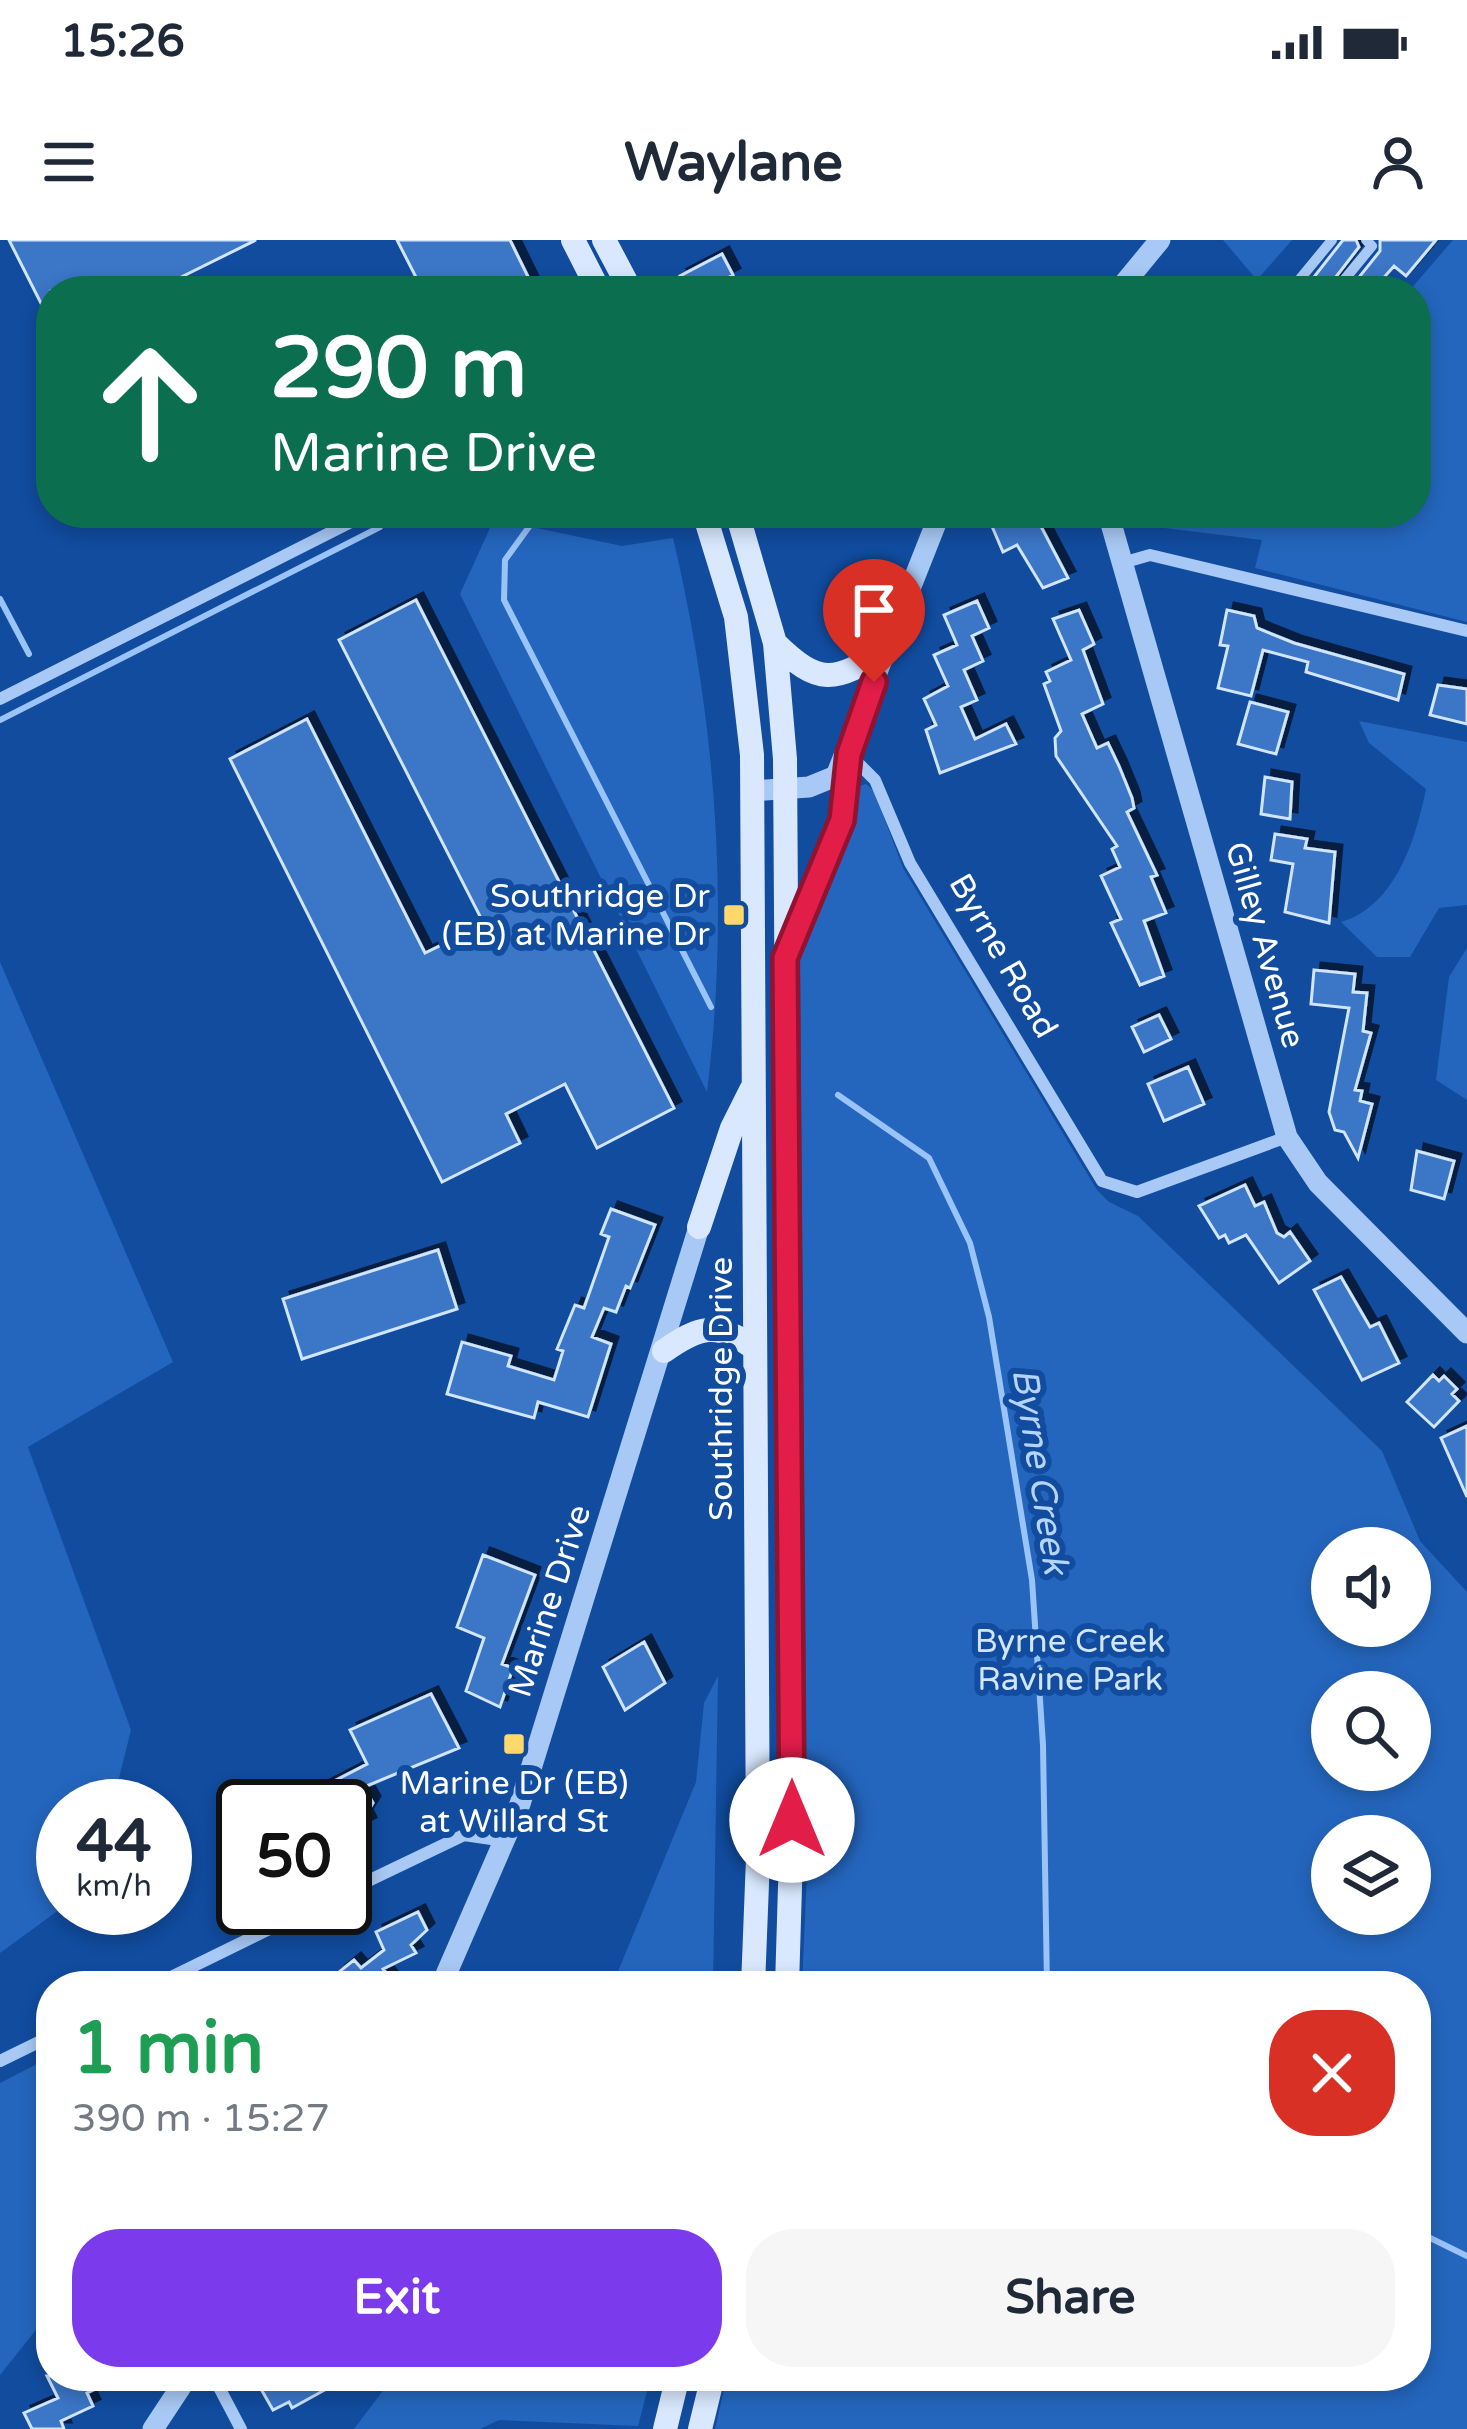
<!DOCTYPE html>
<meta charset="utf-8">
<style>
body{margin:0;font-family:"Varela Round",sans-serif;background:#f6f6f7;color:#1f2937;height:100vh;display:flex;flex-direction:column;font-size:45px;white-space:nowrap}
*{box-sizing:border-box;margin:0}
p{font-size:39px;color:#747a83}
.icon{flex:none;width:66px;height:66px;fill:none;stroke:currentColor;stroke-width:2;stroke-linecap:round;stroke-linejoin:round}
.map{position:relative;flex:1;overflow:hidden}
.side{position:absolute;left:36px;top:1731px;width:1395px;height:420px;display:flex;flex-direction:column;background:#fff;border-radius:48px;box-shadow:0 6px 18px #0003}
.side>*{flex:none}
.top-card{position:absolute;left:36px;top:36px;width:1395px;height:252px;border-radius:48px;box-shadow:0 6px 18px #0003;background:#0b6e4f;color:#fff;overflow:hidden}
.tools{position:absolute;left:1311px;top:1287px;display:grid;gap:24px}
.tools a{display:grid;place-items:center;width:120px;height:120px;border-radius:50%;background:#fff;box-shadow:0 6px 18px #0003;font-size:60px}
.speed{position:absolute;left:36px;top:1539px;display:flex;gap:24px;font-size:60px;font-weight:700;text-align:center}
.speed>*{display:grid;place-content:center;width:156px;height:156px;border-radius:50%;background:#fff;box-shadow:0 6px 18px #0003;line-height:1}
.speed small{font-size:30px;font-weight:400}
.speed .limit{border:6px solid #111;border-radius:18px;background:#fff;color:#111}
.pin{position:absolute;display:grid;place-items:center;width:102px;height:102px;color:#fff;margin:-123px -51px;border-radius:50% 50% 50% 0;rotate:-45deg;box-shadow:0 0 12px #0007}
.pin .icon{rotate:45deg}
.me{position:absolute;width:132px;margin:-66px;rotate:0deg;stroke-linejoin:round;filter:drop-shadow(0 0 9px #0008)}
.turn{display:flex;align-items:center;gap:42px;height:252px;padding:0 36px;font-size:54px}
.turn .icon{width:156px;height:156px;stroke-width:2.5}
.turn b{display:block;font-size:84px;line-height:102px}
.round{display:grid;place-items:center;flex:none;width:126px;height:126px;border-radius:48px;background:#f6f6f7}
.headline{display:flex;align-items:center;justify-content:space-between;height:204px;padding:0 36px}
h1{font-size:72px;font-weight:700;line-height:90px;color:#1e9e55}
.action{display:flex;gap:24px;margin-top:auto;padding:24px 36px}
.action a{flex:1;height:138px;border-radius:48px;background:#7c3aed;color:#fff;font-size:48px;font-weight:700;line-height:138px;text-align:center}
.action a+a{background:#f6f6f7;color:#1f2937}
.status{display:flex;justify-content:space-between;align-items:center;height:84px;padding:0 60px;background:#fff;direction:ltr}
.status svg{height:33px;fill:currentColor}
header{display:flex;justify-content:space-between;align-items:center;height:156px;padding:0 36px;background:#fff;font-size:54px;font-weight:700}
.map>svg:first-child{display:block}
</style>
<div class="status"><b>15:26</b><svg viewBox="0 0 49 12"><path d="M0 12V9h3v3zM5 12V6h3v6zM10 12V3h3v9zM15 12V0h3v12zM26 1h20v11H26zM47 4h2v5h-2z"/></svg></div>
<header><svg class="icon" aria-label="menu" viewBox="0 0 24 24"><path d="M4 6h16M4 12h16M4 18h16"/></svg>Waylane<svg class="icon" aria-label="person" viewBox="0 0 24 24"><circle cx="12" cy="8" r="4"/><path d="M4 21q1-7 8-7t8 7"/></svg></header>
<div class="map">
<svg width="1467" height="2189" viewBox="0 0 1467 2189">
<defs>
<filter id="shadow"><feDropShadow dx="7" dy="-7" stdDeviation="0" flood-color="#0009"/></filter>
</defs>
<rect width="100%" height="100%" fill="#114c9f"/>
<!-- green -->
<path fill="#2466be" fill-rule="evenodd" d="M1223,0H1292L1257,40Z
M1453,0H1467V382L1255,328L1262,300L1148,286L1145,273H1416V51H1409Z
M494,279L622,306L673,298C716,480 730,666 707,852L460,354Z
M1359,481L1467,502V665L1439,668L1410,717H1377L1341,682C1396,666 1416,598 1426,549L1369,503Z
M866,544L874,551L903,628L1097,950L1109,962L1138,976L1382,1211L1420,1301L1467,1352V2189H715L727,2136H1416V1746H802L807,1633L800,715L860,546ZM1332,1308H1410V1386H1332ZM1332,1452H1410V1530H1332ZM1332,1596H1410V1674H1332Z
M1467,708V860L1436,840L1449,737Z
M0,722L173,1122L28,1207L131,1490L112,1566H63V1667L0,1713Z
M718,1436L713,1746H612L696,1542L704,1463Z
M41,1822L51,1834V2071L0,2135V1843Z
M394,2136H651L638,2186L499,2180L480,2189H354Z"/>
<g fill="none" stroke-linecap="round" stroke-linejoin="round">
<!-- stream -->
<path stroke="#9ac4f8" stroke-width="6" d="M539,273L505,320L504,360L711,767
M0,359L29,414
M0,480L380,287
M838,855L929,918L970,1003L989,1077L1032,1340L1043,1505L1047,1746
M1416,1991L1467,2016"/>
</g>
<!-- building -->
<path fill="#3a76c7" stroke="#d1e5fe" stroke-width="3" filter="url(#shadow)" d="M9,0H256L153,51H51V83Z
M397,0H510L535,51H423Z
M1356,0L1359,7L1325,51H1303L1343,0Z
M1380,0H1436L1406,36L1394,26L1372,51H1348L1380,11Z
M722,14L733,35L703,51H688L680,36Z
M1016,273H1034L1068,338L1043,348L1017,305L1003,312L991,284Z
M416,360L674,868L597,908L565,844L506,874L520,903L442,942L230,519L307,479L425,713L484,684L339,400Z
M977,361L989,388L972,396L983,421L964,430L977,460L961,467L975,499L1006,484L1016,504L940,533L926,490L936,485L924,459L948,446L934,415L957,405L944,375Z
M1079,370L1094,404L1083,410L1103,464L1082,474L1097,508L1108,503L1119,526L1132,558L1134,568L1127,572L1157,635L1151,637L1166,673L1144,681L1164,736L1140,745L1111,683L1121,679L1101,636L1120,627L1112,609L1117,606L1056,516L1055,498L1061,491L1044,444L1050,441L1046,432L1071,420L1053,379Z
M1227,370L1254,376L1257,388L1294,403L1404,434L1398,460L1306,432L1308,422L1263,410L1251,456L1218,448L1228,406L1220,405Z
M1438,445L1467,449V484L1430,475Z
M1250,462L1288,472L1276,514L1238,504Z
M1265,537L1292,542L1290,579L1261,574Z
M1275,594L1307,599L1305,608L1335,612L1329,683L1285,672L1293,624L1271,620Z
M1314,730L1355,734L1353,752L1367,753L1363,791L1371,793L1355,850L1362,851L1360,861L1372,864L1358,918L1344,892L1335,890L1329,872L1349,768L1311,764Z
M1159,775L1171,799L1144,812L1132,787Z
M1188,827L1204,864L1164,881L1148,844Z
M1417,911L1454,921L1444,959L1411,950Z
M1245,945L1255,966L1264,962L1277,993L1284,997L1290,992L1310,1021L1279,1043L1246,995L1229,1003L1225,995L1219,998L1199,966Z
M611,969L655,985L630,1048L626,1046L616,1072L604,1068L592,1097L611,1104L588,1177L538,1162L534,1178L447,1154L462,1102L511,1116L508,1126L554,1140L563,1111L557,1109L575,1065L584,1068L609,997L601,994Z
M438,1010L457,1069L302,1119L283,1059Z
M1341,1037L1370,1087L1379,1083L1399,1123L1362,1140L1314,1050Z
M1433,1135L1439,1141L1444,1136L1457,1149L1452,1154L1459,1161L1434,1187L1407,1162Z
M1467,1186V1257L1441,1198Z
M483,1315L535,1335L502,1424L513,1428L500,1467L466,1451L484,1398L457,1387Z
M644,1402L665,1443L625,1470L603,1427Z
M431,1454L459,1508L364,1547L373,1563L365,1576L369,1584L345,1597V1566H286L367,1524L350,1490Z
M418,1672L427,1690L411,1705L416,1713L383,1729L396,1746H339L345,1741L339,1732L354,1720L361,1728L384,1710L376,1692Z
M47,2136H123L87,2153L93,2166L61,2181L64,2189H32L24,2173L58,2158Z
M267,2136H350L292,2168L289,2162L273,2170L257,2142Z"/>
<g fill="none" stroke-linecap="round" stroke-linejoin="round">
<!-- pedestrian -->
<path stroke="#a8c9f5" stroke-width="10" d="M1290,51L1332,0
M1335,51L1372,6L1366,0"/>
<!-- minor -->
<path stroke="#a8c9f5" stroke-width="12" d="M560,273L625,281L669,273
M1122,323L1150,315L1467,391
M0,459L369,273
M851,516L875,540L910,623L1102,941L1137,952L1287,897
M345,1652L464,1595L505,1601
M153,1746L312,1668
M0,1821L51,1796
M213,2136L241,2189"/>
<!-- tertiary -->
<path stroke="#a8c9f5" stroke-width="21" d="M1118,51L1160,0
M1108,273L1287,897L1318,943L1467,1093
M752,551L809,547L836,536L940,273
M786,717L841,580L849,520
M441,1746L520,1564L699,987
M153,2189L188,2136"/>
<!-- secondary -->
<path stroke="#d9e8fe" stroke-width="24" d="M573,0L599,51
M604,0L631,51
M704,273L736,377L752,515L758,1618L753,1746
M737,273L775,403L785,519L792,1580L787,1746
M775,403C819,446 834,443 885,410
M699,987L732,888L751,850
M664,1111C699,1086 718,1081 754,1108
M665,2189L678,2136
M700,2189L713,2136"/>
</g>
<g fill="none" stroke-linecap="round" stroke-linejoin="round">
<!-- route casing -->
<g stroke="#92132f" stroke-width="30">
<path id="route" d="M792,1580L785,718L842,580L849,514L874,442"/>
</g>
<!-- route -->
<use href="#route" stroke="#e11d48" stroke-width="21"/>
</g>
<!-- markers -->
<g fill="#ffd86c" stroke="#114c9f" stroke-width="4.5">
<rect x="722" y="663" width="24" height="24" rx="6"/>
<rect x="502" y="1492" width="24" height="24" rx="6"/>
</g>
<g text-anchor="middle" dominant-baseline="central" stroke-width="12" stroke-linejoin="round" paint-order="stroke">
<!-- poi labels -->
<g font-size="33" fill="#fff" stroke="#114c9f" text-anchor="end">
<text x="710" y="656">Southridge Dr<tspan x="710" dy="38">(EB) at Marine Dr</tspan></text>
<text x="514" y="1543" text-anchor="middle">Marine Dr (EB)<tspan x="514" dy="38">at Willard St</tspan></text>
</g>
<!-- street labels -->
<g font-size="33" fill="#fff" stroke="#114c9f">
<text transform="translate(1265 705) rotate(74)">Gilley Avenue</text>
<text transform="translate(1003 716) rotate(60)">Byrne Road</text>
<text transform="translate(721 1149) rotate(-90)">Southridge Drive</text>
<text transform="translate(550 1361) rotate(-72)">Marine Drive</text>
</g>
<!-- park labels -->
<g font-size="33" fill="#d1e5fe" stroke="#114c9f">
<text x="1070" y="1401">Byrne Creek<tspan x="1070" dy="38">Ravine Park</tspan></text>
</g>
<!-- water labels -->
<g font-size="36" font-style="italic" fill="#b5d4fb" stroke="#114c9f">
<text transform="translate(1040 1231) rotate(81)">Byrne Creek</text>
</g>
</g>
</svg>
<div class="tools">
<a><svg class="icon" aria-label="sound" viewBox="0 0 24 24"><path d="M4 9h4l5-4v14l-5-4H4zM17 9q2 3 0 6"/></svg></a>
<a><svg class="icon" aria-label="search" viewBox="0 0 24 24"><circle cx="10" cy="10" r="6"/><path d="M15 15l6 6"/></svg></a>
<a><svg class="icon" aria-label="layers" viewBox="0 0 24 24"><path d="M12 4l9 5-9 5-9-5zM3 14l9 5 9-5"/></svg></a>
</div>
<div class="speed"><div>44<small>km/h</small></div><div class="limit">50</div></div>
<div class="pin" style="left:874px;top:442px;background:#d93025"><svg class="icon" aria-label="arrive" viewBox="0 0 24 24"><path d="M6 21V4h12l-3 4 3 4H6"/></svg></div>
<svg class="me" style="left:792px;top:1580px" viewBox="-20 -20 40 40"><circle r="19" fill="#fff"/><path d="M0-13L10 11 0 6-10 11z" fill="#e11d48"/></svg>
<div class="top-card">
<div class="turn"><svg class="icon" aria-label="ahead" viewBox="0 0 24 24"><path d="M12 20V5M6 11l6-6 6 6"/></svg><div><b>290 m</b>Marine Drive</div></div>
</div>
<section class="side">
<div class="headline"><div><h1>1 min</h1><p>390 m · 15:27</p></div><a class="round" style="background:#d93025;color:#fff"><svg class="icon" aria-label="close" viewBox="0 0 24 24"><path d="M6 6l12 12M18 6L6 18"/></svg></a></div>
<div class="action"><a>Exit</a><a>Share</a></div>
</section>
</div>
